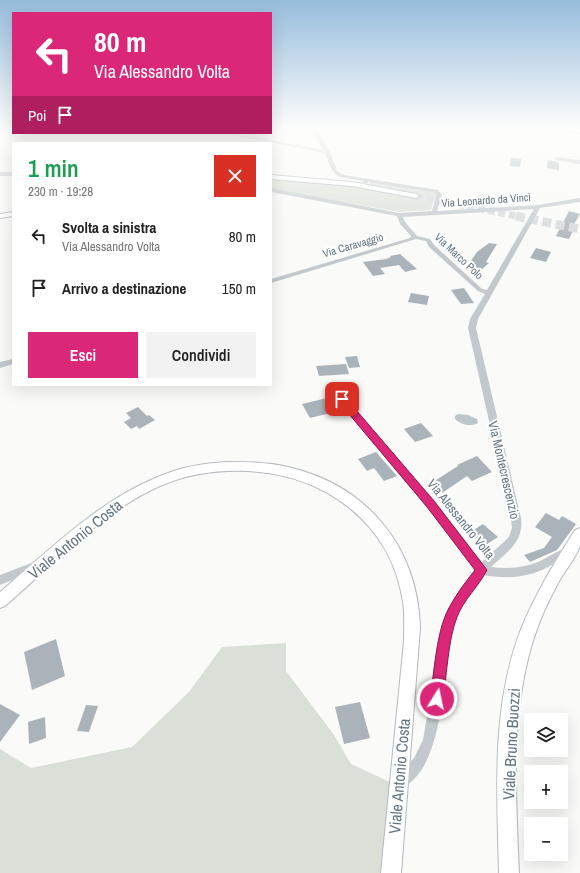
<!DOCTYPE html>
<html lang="it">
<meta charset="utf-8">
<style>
body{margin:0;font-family:"Archivo Narrow",sans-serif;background:#f2f2f2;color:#222;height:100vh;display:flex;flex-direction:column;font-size:15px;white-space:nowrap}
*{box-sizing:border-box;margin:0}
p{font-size:13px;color:#767676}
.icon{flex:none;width:22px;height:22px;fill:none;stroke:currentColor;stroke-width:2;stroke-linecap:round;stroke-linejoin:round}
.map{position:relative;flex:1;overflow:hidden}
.details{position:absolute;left:12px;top:142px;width:260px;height:244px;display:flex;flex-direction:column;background:#fff;border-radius:0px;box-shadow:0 4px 16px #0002}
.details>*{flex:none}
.banner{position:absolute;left:12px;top:12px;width:260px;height:122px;border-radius:0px;box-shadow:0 4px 16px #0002;background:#db2777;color:#fff;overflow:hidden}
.tools{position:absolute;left:524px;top:713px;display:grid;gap:8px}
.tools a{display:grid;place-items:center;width:44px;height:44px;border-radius:0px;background:#fff;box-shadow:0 4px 16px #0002;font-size:20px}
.pin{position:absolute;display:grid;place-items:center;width:34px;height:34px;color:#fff;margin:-17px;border-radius:8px;box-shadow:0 2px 6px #0006}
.me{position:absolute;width:44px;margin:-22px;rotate:10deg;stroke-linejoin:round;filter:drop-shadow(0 0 3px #0008)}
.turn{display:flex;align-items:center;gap:14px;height:84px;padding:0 16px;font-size:18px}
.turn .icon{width:52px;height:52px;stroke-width:2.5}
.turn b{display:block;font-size:28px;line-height:34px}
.then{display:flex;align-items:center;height:38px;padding:0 16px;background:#0003;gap:8px;font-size:15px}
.round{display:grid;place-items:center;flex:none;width:42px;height:42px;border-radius:0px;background:#f2f2f2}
.summary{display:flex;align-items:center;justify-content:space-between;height:68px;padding:0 16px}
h1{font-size:24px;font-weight:600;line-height:30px;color:#1e9e55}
.primary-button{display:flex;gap:8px;margin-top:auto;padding:8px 16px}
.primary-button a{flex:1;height:46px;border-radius:0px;background:#db2777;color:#fff;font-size:16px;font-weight:600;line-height:46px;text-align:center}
.primary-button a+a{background:#f2f2f2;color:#222}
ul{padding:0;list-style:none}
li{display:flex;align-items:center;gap:12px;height:52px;padding:0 16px}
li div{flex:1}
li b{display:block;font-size:15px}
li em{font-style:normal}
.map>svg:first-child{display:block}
</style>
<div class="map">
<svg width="580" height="873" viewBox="0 0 580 873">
<rect width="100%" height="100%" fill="#fafaf8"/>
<!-- green -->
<path fill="#dadfd7" d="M271,179L340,183L415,197L418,194L369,184L370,182L432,191L436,193L431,210L399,212L271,189Z
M286,643V671L334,735L351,764L392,783L383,873H0V749L31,768L132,747L189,692L222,647Z"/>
<!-- water -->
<path fill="#bbc7cb" d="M458,414L468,415L477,419L478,423C471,427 461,425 455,419V416Z"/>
<!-- building -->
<path fill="#aab3b9" d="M511,158L521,159L520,167L510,166Z
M548,160L559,162V170L547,168Z
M569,211L580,214L570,231H573L569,239L556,236Z
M489,243L497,244L486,262L489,263L479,272L469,268L471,266L468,265L477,252Z
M536,248L551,252L546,262L530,258Z
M400,254L417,269L405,272L399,265L380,268L385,274L373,276L363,262L386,259L391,257L390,256Z
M464,288L474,303L461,304L451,290Z
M411,293L429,296L427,305L408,302Z
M357,356L360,367L349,368L345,357Z
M346,364L349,374L319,376L316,366Z
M331,397L339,411L310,418L302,404Z
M138,407L147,416L149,415L155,420L139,429L137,426L131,429L124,422L131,418L126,413Z
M421,423L433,436L415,442L404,429Z
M376,452L397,476L384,481L374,468L367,471L358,459Z
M477,456L492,472L472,481L467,476L442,493L430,484L458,466L457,465Z
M546,513L559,520L562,516L576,524L557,550L530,562L524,555L544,548L552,537L535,527Z
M483,524L498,537L484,546L469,533Z
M56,639L65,676L32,690L24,652Z
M360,702L370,738L344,744L335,707Z
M0,704L20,715L0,742Z
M86,705L98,706L89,732L77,731Z
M45,717L46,738L29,744L28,722Z"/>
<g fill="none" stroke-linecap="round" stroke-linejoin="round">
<!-- secondary-tunnel-far1 -->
<path stroke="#d5d9db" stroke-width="7" stroke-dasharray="7 3.5" stroke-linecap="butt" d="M416,196L521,217"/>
<!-- secondary-tunnel -->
<path stroke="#d5d9db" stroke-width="9" stroke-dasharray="9 4.5" stroke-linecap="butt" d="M516,216L580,229"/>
<!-- secondary casing -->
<g stroke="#b3babf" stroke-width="2">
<path id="secondary" d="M271,175L352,182L416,194L420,196L416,198L352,186L271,179Z
M13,212V216L0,218V214Z
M227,462C248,462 268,462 288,467C367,485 418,547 420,628L401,873H381L404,641C404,628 405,615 403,602C391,522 324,474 246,471C216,470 188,474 160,486C106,509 50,567 5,606L0,608V592C53,547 106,493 174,471C191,465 209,463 227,462Z
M580,528C580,534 580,542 580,546C576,557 567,568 561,578C549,599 539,621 532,644C510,719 516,796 519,873H499C497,792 491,706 521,629C535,594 555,562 575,530Z"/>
</g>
<!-- street -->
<path fill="#c3c8cc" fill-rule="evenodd" d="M312,128H316L330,152L337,171L344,175L438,190L442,195L437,211L538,205L580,198V202L540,208L478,319L476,328L521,518C524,542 507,552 491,567C507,569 523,568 538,562C549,557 558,550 569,547L573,548L574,551L573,554C564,557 556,563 548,567C528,578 505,579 483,575C475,586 465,597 459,610C440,655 450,767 401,788L396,786L394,781L396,776L414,758L423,740L441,633L448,609L460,589L475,570L427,507L337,399L338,397H344L435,501L482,562L509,537L512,528L511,518L468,328L470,319L485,294L478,291L429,247L426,241L416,239L271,283V279L410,238L411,236L400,224L397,216L271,192V188L399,213L432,211L436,195L434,192L368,182L366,186H362L363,181C335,176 335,180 325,153L223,133H233L323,150ZM534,209L487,290L482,289L434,245L430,239L417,236L405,222L403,217Z
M529,128H548L580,132V134Z
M557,157L580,160V164L555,160V158Z
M0,172H13V176H0Z
M13,359V364L0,368V362Z
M34,562L38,564L39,567L38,570L0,585V575Z"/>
<!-- secondary -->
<use href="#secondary" fill="#fff" fill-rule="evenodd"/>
</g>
<!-- sky -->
<linearGradient id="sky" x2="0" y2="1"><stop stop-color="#96bcdc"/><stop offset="0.51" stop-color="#fdfdfc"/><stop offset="1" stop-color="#fdfdfc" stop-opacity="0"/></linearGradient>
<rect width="580" height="251" fill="url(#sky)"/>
<!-- route -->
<path fill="#db2777" stroke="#8e194d" d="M342,396L345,397L434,501L487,570C479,586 464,599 457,617C448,640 447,674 443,699L441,704L437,706L432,704L430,699C434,674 436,637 446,614C454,597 464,584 475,570L427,507L338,401L337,399Z"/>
<g text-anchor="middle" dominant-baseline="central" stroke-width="4" stroke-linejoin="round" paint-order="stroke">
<!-- far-street labels -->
<g font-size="11" fill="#657683" stroke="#fff">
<text transform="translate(486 200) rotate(-4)">Via Leonardo da Vinci</text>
<text transform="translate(353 245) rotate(-16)">Via Caravaggio</text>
<text transform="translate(459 256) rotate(43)">Via Marco Polo</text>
</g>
<!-- street labels -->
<g font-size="13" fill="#657683" stroke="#fff">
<text transform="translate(504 470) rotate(77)">Via Montecrescenzio</text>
<text transform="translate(461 519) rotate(51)">Via Alessandro Volta</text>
</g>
<!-- near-street labels -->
<g font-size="16" fill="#657683" stroke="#fff">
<text transform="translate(75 539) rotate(-39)">Viale Antonio Costa</text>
<text transform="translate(511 744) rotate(-87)">Viale Bruno Buozzi</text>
<text transform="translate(399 776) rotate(-85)">Viale Antonio Costa</text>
</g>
</g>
</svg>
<div class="tools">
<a><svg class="icon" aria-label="layers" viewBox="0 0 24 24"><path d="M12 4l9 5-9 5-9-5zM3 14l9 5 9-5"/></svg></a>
<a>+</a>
<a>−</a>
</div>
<div class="pin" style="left:342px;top:399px;background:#d93025"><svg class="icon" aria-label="arrive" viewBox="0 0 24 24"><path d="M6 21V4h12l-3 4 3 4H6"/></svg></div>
<svg class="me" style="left:437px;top:699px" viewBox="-20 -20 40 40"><circle r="17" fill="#db2777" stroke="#fff" stroke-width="3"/><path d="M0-11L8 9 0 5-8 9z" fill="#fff"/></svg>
<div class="banner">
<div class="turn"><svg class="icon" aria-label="left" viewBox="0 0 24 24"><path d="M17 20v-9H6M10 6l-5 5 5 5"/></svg><div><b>80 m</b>Via Alessandro Volta</div></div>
<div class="then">Poi<svg class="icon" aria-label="arrive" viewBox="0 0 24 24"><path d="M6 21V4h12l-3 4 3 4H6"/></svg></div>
</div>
<section class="details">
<div class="summary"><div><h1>1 min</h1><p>230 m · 19:28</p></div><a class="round" style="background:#d93025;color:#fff"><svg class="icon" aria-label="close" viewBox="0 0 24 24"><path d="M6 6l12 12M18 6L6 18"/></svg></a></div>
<ul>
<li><svg class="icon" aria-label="left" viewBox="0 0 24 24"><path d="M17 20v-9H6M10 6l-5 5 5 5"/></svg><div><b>Svolta a sinistra</b><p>Via Alessandro Volta</p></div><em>80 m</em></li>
<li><svg class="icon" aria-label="arrive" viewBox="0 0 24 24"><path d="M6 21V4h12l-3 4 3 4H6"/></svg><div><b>Arrivo a destinazione</b></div><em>150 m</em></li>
</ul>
<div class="primary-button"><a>Esci</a><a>Condividi</a></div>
</section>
</div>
